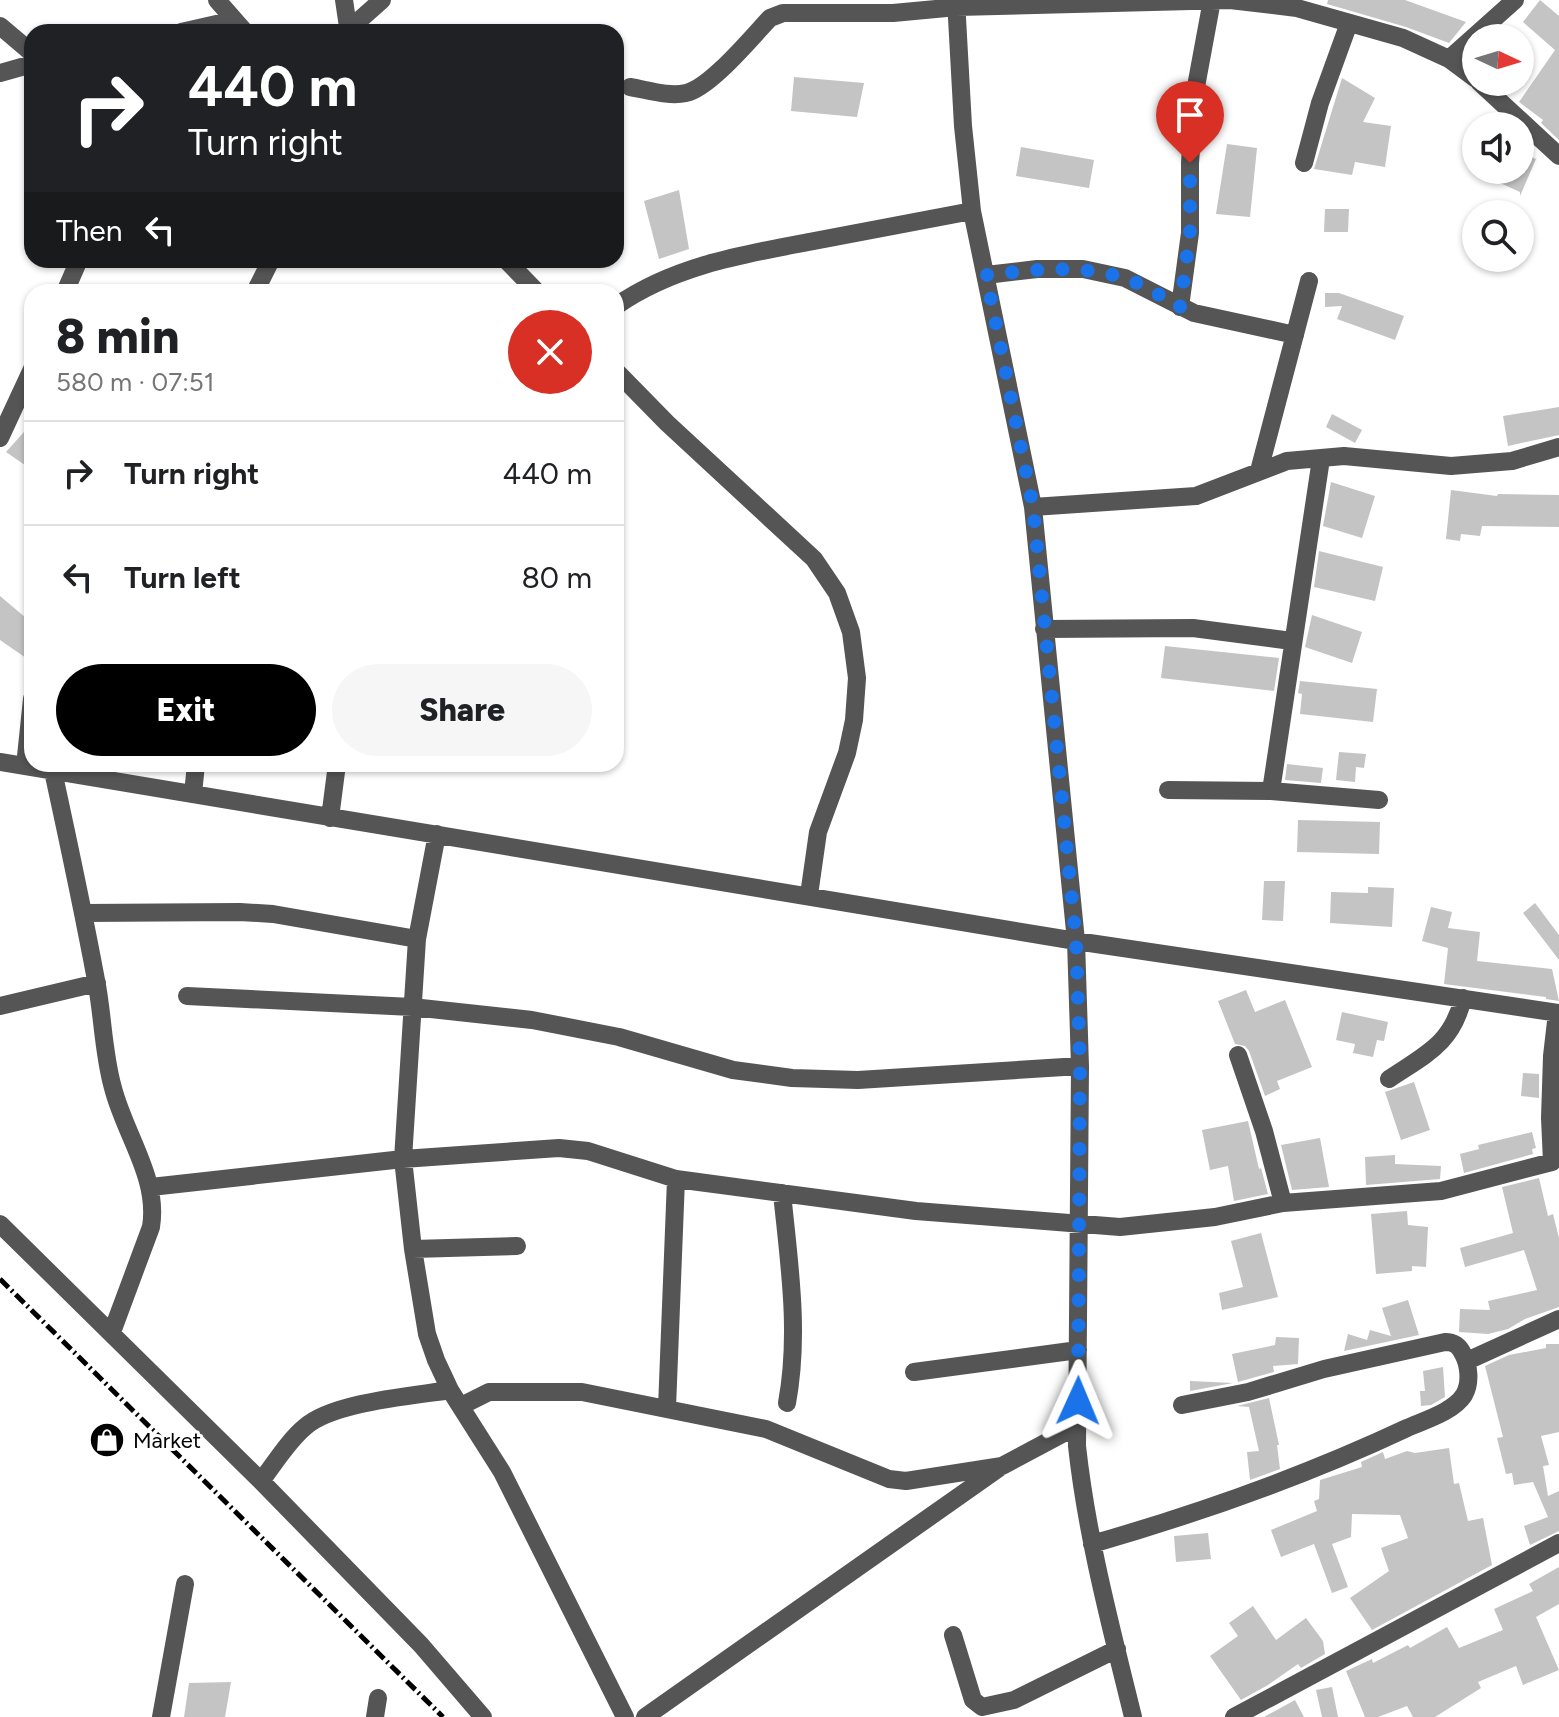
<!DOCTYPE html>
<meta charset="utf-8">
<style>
body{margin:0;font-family:Figtree,sans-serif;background:#f6f6f6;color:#202124;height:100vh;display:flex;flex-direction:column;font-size:30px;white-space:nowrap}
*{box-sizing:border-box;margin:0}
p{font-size:26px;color:#757577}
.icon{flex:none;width:44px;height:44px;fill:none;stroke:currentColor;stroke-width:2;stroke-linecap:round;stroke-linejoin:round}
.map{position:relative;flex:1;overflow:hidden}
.panel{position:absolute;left:24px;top:284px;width:600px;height:488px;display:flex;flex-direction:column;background:#fff;border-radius:24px;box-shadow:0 2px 6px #0004}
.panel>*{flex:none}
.banner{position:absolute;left:24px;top:24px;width:600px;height:244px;border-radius:24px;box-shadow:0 2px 6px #0004;background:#202124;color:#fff;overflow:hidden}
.needle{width:52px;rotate:94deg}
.fabs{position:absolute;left:1462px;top:24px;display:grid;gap:16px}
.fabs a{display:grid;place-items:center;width:72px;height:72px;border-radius:50%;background:#fff;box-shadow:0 2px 6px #0004;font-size:40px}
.pin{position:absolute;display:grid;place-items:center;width:68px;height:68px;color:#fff;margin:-82px -34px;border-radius:50% 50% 50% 0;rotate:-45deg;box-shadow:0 0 8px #0007}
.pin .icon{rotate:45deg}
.me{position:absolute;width:88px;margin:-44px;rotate:1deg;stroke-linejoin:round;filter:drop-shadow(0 0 6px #0008)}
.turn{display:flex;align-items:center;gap:28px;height:168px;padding:0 32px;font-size:36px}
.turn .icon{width:104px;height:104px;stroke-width:2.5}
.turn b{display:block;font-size:56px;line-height:68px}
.then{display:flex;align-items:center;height:76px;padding:0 32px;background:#0003;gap:16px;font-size:30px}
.round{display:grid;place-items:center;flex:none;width:84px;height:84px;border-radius:42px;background:#f6f6f6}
.head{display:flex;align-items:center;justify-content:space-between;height:136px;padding:0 32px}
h1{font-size:48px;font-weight:800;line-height:60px}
.primary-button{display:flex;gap:16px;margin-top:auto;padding:16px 32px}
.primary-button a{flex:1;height:92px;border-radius:48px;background:#000;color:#fff;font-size:32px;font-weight:800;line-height:92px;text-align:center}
.primary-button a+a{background:#f6f6f6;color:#202124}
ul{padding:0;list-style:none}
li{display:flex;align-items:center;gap:24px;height:104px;padding:0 32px;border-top:2px solid #e0e0e0}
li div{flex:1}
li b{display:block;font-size:30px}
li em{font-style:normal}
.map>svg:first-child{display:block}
</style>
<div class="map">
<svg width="1559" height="1717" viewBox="0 0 1559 1717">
<rect width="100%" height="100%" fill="#fff"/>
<!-- building -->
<path fill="#c4c4c4" d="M1328,0H1405L1466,22L1449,43L1406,27L1327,4Z
M1540,0L1559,16V140L1541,123L1543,120L1519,102L1555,50L1523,22Z
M794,77L864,83L857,117L791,111Z
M1342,78L1375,98L1363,122L1391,126L1385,167L1355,162L1352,175L1314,169Z
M1227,144L1257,148L1250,217L1216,214Z
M1021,147L1094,160L1089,188L1016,176Z
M1520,152L1536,159L1520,196V192L1498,182L1503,170H1520Z
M679,190L689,249L659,259L644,201Z
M1325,209H1349L1348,232H1324Z
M1325,293H1339L1404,316L1395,340L1337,319L1342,306L1325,307Z
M1559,407V435L1508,446L1503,416Z
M1332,414L1362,430L1355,443L1326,427Z
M32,423V470L6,452Z
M1331,482L1375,496L1362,538L1323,526Z
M1451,490L1497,496L1498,494L1559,495V527L1482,526L1480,536L1461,534L1460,541L1446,539Z
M1319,551L1383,567L1375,601L1314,587Z
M0,596L32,623V650L26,658L0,640Z
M1312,615L1362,632L1352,663L1305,647Z
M1165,646L1279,658L1274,691L1161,678Z
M1300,681L1377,689L1373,722L1300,714L1302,694L1298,693Z
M1339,752L1366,754L1364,768L1356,767L1355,782L1336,780Z
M1287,764L1323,768L1321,783L1285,780Z
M1298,820L1380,822L1379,854L1297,852Z
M1264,881H1285L1283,921L1262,920Z
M1368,887L1394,888L1392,927L1330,923L1331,892L1368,893Z
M1535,903L1559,935V960L1523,913Z
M1431,907L1452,912L1448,928L1480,932L1477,961L1552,969L1559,1001L1546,999V997L1444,984L1448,948L1422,941Z
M1246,990L1255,1012L1285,1000L1312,1067L1277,1081L1280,1089L1265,1096L1249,1051L1245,1046L1235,1044L1218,1001Z
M1342,1012L1388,1022L1384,1041L1377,1040L1373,1057L1353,1053L1355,1044L1336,1040Z
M1523,1073L1539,1074V1098L1521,1096Z
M1414,1082L1430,1130L1401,1140L1385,1092Z
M1248,1121L1259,1169L1261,1168L1268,1194L1234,1201L1228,1166L1210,1170L1202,1130Z
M1532,1132L1536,1148L1532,1149L1533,1154L1464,1173L1460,1154L1479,1149L1478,1145Z
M1320,1138L1329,1187L1292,1190L1281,1145Z
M1395,1155V1164L1441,1166L1440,1179L1366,1185L1365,1157Z
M1539,1178L1548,1216L1553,1214L1559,1238V1307L1525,1319L1508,1329L1488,1334L1459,1332L1460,1309L1490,1310L1488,1301L1537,1290L1524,1250L1465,1267L1460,1248L1513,1233L1502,1187Z
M1407,1211L1408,1225L1428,1227L1426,1267L1412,1266V1271L1376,1274L1371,1214Z
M1261,1233L1278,1297L1222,1310L1219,1293L1243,1287L1231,1241Z
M1408,1300L1419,1335L1344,1351L1348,1334L1367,1340L1370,1330L1391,1336L1382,1308Z
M1276,1337L1299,1338L1298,1364L1273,1366L1274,1372L1238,1382L1232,1354L1275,1345Z
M1546,1344H1559V1432L1541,1436L1549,1465L1543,1466L1548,1496L1559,1491V1531L1530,1545L1524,1526L1548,1517L1533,1482L1514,1485L1512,1473L1506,1474L1497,1438L1503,1437L1485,1366L1509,1355L1546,1348Z
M1443,1367L1445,1397L1431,1405L1421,1406L1420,1391H1425L1423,1371Z
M1190,1381L1233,1383L1190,1391Z
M1269,1398L1279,1445H1277L1280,1469L1250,1480L1247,1452L1259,1451L1249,1407L1237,1406Z
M1449,1448L1454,1484L1459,1483L1468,1521L1483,1518L1492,1565L1372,1630L1350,1598L1389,1571L1381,1548L1408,1538L1400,1515L1352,1514L1351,1537L1332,1544L1348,1587L1332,1593L1314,1544L1281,1557L1271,1530L1317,1511L1314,1501L1319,1499L1320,1480L1362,1467L1361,1462L1383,1452L1385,1459L1407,1451L1415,1453Z
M1208,1533L1211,1559L1176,1562L1174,1536Z
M1559,1567V1604L1536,1617L1559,1670L1523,1685L1516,1666L1478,1682L1481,1688L1435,1717H1413L1407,1706L1378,1717H1365L1346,1671L1372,1659L1373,1663L1408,1645L1410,1648L1447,1627L1459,1648L1503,1630L1494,1609L1533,1591L1529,1584Z
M1253,1606L1276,1640L1306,1618L1323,1641L1325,1654L1301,1668L1298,1664L1268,1685L1241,1700L1210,1656L1238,1636L1229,1623Z
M231,1682L225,1717H184L189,1683Z
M1332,1687L1338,1717H1322L1316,1690Z
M1295,1700L1304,1717H1264Z"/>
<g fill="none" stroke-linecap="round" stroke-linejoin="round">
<!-- minor -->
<path stroke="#555" stroke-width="18" d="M217,0L245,32
M344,0L348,27
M956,0L963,126L972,211L1033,507L1076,941L1080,1066L1077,1446C1087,1538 1111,1627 1133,1717
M0,26L32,53
M181,32L234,20
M346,32L382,0
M1449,59L1515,0
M0,73L32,64
M1479,82L1559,156
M630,87C648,90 669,97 686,93C710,88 752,37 770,18L783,13H893L957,7L1230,0L1297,8L1403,38L1449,59L1476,79
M1304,163L1320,103L1349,23
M506,260L537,292
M986,275L1037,269H1083L1125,278L1194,313L1295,335
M65,292L79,260
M255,292L271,260
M616,306C675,265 745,254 814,241C867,231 920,221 972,211
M1180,307L1190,233V163L1195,92L1212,0
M616,371L667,423L814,559L837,593L851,632L857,678L854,720L847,753L818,832L809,895
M0,438L32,369
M1259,471L1309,281
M1033,507L1196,496L1287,461L1344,456L1451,466L1512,461L1559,447
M1044,629L1193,628L1292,641
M0,762L1076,941L1559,1013
M25,766L32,699
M53,771C68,840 83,910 96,980C103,1015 103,1053 113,1088C125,1135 159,1178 151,1227L112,1332
M1168,790L1271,791L1379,800
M1271,791L1321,459
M193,794L196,764
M330,818L337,764
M437,834L417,939L403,1159L413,1249L427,1334L436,1360L450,1390L502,1472L625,1717
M83,913L240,912L273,914L417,939
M187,996L412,1007L532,1020L619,1037L733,1070L792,1078L858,1080L1080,1066
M0,1006L97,983
M1238,1055L1264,1131L1283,1203
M1389,1079C1426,1054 1452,1044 1463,998
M151,1187L403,1159L559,1148L588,1151L676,1179L916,1211L1120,1227L1215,1217L1283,1203L1441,1191L1552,1162L1550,1118L1552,1056L1557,1013
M782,1193C789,1263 800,1333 787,1403
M0,1224L261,1481L421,1645L483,1717
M413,1249L517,1246
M1467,1361L1559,1319
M914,1372L1078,1350
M461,1406L489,1392H582L766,1429L889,1479L906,1481L1002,1466
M667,1408L676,1179
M261,1481C275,1463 288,1441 305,1427C333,1402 413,1396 450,1390
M1092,1544C1200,1513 1305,1476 1407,1428C1425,1420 1453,1412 1464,1395C1471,1383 1469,1365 1463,1354C1459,1345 1454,1342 1445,1342L1324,1369L1248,1392L1182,1405
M953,1635L973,1700L982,1707L1014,1700L1117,1649
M161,1717L185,1584
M375,1717L378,1698
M645,1717L1002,1466L1077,1426
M1234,1717L1559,1543"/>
<!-- rail -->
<path stroke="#000" stroke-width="5" stroke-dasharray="12 4 2 4" stroke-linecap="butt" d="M0,1279L443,1717"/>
</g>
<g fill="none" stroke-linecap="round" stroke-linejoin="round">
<!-- route -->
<path stroke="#1a73e8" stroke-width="14" stroke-dasharray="0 25.2" d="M1078,1401L1080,1066L1076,941L1033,507L986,275C1032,270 1079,264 1124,278C1143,284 1162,297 1180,307L1190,233V163"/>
</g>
<!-- icons -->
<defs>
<g id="shop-disc" transform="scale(1.8)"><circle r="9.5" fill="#000" stroke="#fff"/><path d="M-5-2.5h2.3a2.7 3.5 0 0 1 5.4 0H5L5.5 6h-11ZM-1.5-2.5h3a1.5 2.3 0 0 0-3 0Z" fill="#fff"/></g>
</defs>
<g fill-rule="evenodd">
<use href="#shop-disc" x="107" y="1440"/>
</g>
<g text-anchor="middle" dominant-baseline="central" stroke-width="6" stroke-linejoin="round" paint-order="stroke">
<!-- poi labels -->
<g font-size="22" fill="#000" stroke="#fff" text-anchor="start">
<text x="133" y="1440">Market</text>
</g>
</g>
</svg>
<div class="fabs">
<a><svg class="needle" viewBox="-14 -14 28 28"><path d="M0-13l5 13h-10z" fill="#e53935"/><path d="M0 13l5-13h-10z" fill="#757577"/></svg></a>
<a><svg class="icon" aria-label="sound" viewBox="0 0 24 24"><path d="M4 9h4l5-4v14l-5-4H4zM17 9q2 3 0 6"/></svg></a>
<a><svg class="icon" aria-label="search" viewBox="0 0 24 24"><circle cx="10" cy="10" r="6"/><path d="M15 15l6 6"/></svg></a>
</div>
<div class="pin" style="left:1190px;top:163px;background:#d93025"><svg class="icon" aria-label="arrive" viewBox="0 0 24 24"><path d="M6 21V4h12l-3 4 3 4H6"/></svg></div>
<svg class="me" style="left:1078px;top:1401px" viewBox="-20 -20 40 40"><path d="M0-17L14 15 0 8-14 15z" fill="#1a73e8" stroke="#fff" stroke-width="4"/></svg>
<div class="banner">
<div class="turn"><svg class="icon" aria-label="right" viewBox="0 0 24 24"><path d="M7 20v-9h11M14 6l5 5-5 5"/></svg><div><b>440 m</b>Turn right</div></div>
<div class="then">Then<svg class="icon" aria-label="left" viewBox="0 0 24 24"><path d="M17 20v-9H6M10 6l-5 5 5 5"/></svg></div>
</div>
<section class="panel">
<div class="head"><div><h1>8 min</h1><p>580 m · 07:51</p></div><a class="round" style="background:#d93025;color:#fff"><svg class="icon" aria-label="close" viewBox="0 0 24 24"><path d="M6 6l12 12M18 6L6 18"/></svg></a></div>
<ul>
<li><svg class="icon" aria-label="right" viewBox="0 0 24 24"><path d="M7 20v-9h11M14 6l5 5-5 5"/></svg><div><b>Turn right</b></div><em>440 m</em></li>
<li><svg class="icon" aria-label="left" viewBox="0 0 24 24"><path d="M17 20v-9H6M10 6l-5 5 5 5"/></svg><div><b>Turn left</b></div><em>80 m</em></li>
</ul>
<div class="primary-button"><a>Exit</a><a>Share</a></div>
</section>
</div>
